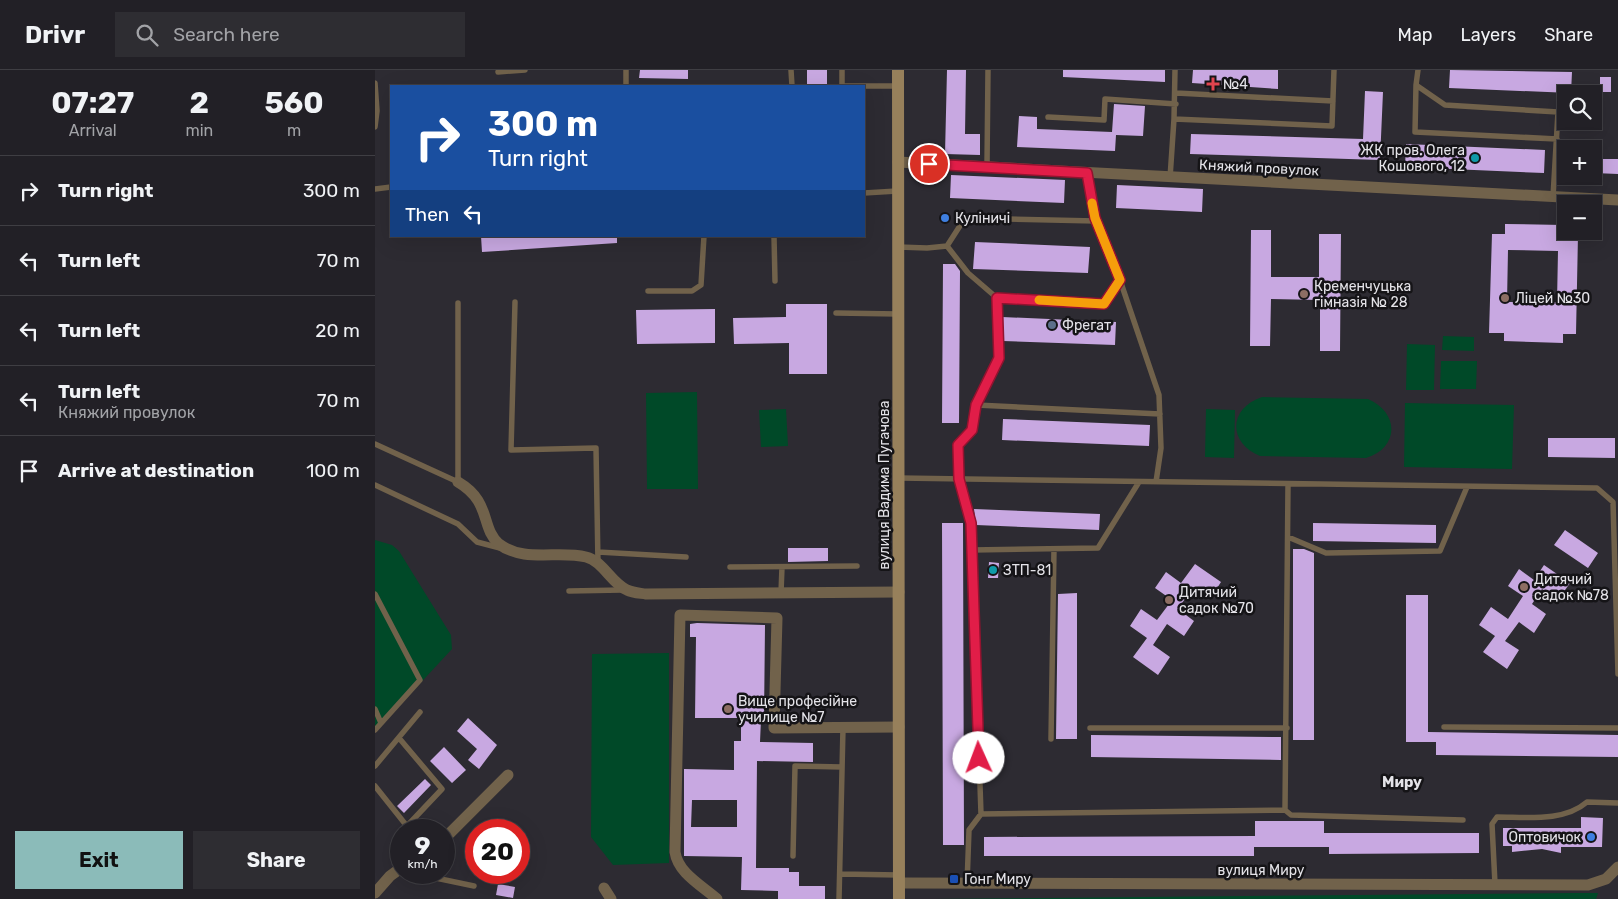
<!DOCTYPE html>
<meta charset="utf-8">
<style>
body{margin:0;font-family:Rubik,sans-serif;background:#2e2d32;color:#f1f3f6;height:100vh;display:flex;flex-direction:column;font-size:19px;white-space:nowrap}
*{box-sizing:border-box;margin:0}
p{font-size:16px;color:#a2a3a7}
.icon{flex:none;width:28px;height:28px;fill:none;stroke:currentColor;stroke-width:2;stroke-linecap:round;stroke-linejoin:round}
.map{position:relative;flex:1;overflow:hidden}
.sheet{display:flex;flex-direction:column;background:#222026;width:375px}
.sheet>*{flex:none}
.hud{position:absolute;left:15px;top:15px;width:475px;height:152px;border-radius:0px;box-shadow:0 5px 20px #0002,0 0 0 1px #3f3e43;background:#1a4fa0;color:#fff;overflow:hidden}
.controls{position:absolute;left:1182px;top:15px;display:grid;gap:10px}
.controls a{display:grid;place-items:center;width:45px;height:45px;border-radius:0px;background:#222026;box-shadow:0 5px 20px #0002,0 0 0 1px #3f3e43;font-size:25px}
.speed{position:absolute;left:15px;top:749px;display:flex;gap:10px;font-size:25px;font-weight:700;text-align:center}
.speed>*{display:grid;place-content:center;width:65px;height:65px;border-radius:50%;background:#222026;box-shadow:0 5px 20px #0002,0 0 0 1px #3f3e43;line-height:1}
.speed small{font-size:12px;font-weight:400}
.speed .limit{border:8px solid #d22;background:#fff;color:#111}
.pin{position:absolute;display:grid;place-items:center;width:42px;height:42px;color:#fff;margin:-21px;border:2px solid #fff;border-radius:50%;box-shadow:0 1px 5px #0007}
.me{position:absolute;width:55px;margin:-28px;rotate:358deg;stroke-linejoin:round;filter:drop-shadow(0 0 4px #0008)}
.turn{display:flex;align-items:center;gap:18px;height:105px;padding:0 15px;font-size:22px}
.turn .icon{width:65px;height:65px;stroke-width:2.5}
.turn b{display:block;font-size:35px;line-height:42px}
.then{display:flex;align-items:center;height:48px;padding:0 15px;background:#0003;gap:10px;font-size:19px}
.eta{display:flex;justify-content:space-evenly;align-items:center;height:85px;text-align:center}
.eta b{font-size:30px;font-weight:700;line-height:35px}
.button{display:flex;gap:10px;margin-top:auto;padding:10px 15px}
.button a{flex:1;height:58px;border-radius:0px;background:#8bbbb9;color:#111;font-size:20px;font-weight:700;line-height:58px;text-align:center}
.button a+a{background:#2e2d32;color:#f1f3f6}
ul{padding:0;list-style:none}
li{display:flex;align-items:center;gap:15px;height:70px;padding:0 15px;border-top:1px solid #3f3e43}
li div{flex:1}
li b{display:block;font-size:19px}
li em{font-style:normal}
header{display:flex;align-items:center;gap:30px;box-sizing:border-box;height:70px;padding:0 25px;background:#222026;border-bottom:1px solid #3f3e43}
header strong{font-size:24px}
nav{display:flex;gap:28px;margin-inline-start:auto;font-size:18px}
.search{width:350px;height:45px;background:#2e2d32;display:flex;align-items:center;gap:12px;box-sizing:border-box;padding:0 18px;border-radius:0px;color:#a2a3a7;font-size:19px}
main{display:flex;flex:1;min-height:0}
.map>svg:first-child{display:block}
</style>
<header>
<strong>Drivr</strong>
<div class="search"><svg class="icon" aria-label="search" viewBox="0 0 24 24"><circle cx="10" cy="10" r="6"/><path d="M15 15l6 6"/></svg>Search here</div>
<nav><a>Map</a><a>Layers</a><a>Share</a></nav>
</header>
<main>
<section class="sheet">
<div class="eta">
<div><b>07:27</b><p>Arrival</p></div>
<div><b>2</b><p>min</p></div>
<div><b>560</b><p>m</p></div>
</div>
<ul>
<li><svg class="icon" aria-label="right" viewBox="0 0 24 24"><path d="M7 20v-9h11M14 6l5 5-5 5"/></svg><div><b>Turn right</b></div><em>300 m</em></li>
<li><svg class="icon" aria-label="left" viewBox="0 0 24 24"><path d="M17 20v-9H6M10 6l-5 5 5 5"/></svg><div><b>Turn left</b></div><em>70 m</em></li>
<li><svg class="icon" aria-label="left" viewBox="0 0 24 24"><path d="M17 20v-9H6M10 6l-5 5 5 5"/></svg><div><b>Turn left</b></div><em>20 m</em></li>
<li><svg class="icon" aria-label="left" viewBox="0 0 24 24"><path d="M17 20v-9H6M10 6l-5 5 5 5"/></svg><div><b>Turn left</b><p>Княжий провулок</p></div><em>70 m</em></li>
<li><svg class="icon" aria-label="arrive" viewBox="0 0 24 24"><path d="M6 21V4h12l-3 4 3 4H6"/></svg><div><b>Arrive at destination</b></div><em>100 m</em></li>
</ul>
<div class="button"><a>Exit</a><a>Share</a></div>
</section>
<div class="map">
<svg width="1243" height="829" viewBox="0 0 1243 829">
<rect width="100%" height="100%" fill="#2d2b32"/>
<!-- green -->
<path fill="#004928" d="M1068,266L1099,267V281L1067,280Z
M1032,274L1060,275L1059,320H1031Z
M1066,291H1102L1101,319H1065Z
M322,322L323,419H272L271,323Z
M887,327L993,329C1025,343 1024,378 991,388L885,386C852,372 854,338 887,327Z
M1030,333L1139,335L1137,399L1029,397Z
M411,339L413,376L386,377L384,340Z
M831,339L860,340L859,388L830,387Z
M0,470L17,475L24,481L76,565L77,579L0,662Z
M294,583V793L238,795L216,767L217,584Z
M1201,823H1223L1221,829H558Z"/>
<!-- building -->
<path fill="#c8a8e1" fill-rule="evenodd" d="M265,0H313V9L264,8Z
M432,0H452V16H432Z
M572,0H591L590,64H605V85L570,84Z
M688,0H790V12L688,7Z
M818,0H903V19L817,13Z
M1075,0L1197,2L1196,23L1074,18Z
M1225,7H1236V22H1225Z
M990,21L1008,22L1005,90L815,84L816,64L988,69Z
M739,34L770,36L768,66L741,65L740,81L642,77L644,46L662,47V59L737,62Z
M1031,74L1170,80L1169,103L1030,97Z
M1219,89H1243V104L1219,103Z
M576,105L690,110L689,133L575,128Z
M742,115L828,119L827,142L741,138Z
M1130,154L1188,155V164L1203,165L1201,264H1188V273L1129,271V263H1114L1117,164H1130ZM1133,180L1183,181L1182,232H1132Z
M876,160H896V207H944V164H966L965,281H945V230L896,229L895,276H875Z
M106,166H242V173L107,182Z
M600,172L715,177L713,203L598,199Z
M568,194H580L585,201L584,353H567Z
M411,234H452V304H414V273L359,274L358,248L411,247Z
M340,239V273L262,274L261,240Z
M627,247L741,252L740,275L628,271Z
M628,349L775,355L774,376L627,370Z
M1173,368H1240V388L1173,387Z
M599,439L725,444L724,460L601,455Z
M567,453H588L589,775H568Z
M938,453L1061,455V473L938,471Z
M1190,460L1223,483L1213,498L1179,475Z
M413,478H453V491L413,492Z
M918,479H929L939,483V670H918Z
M614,492L624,493L623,508H613Z
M820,494L846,512L835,529L818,517L803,539L819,551L809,566L792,554L778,575L795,587L783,605L758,587L772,568L755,556L766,539L782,550L797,530L780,518L791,502L806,513Z
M1169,495L1195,513L1183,530L1167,519L1157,534L1171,544L1159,563L1144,552L1130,571L1144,580L1132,599L1108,582L1120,566L1104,555L1116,537L1133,549L1148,526L1133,516L1144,499L1159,510Z
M702,523V669H681L683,524Z
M1031,525H1053V662L1243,665V687L1061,685V672H1031Z
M322,553L390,555L389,649H386L385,672L438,673V692L382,691L381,798H414V802H424V816H450V829H403V821L366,820L367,787L309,786V699L359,700V671H366V648H320L321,567H315V554ZM317,730H362V757H316Z
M93,648L122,675L104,699L93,690L102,679L82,661Z
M716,665L906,667V690L716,687Z
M69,677L91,700L77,713L55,691Z
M50,709L56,715L29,743L22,736Z
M1206,747L1228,748L1227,777H1186V783L1167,779L1137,782V776H1128V758H1206Z
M880,751H949V763H1104V783L954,784V777H879V786H609V767L880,766Z
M123,814L140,817L138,828L121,825Z"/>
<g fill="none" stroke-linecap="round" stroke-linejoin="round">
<!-- lane -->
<path stroke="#71624b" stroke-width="5.5" d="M416,0L417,16
M467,0V16H523
M1043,0L1041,15L1070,35L1183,42L1178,127
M123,2L150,0
M0,13L2,41L0,57
M1041,15L1040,62L1182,69
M251,16V0
M801,23L958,31
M673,47L729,50L730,29L801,34
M799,49L800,0
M612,95L613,0
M795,108L799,49L957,56L959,0
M0,119L16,117
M489,123L522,121
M399,166L400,211
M572,176L593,203L622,228L624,288L601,335
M523,177L552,178L572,176L590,148L721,151
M745,210L784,325L786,378L781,412
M273,221H317L326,215L329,166
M622,228L729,233L745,210L720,148L712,103
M140,232L136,380L221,378L223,494
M461,243L523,244
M0,374L83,412V233
M524,408L1222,418L1238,432L1243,604
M0,415L83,454L102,472L125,478
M913,467L951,483L1065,481L1092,417
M597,480L723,478L764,412
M223,482L311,487
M355,497L482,496
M194,521L247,520
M406,523L407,497
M0,524L45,610L0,660
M0,639L6,653
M1069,657L1243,658
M715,658H912
M24,668L67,719L32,756
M676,669L679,479
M0,696L45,642
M0,716L35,760
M910,740L913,415
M606,744L596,453L584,409L583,375L597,361L601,335L785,344
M418,786L420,696L467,697
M32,802L99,816
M465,804L524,805
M592,814L594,760L606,744L910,740L916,745L1088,750
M1120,814L1117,754L1122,747C1152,747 1189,752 1212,732L1243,733
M464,829L468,658"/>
<!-- street -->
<path stroke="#71624b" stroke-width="11" d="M523,92C763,105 1003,119 1243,130
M83,412C117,432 105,457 124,474C149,493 183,480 211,487C228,491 236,513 252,520C258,523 265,523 271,524L524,522
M69,769L133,705
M524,813L1213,815L1231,809L1243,797
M229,818L236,829
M0,823L15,806L26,798
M342,829C326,815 303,803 300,782L305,545L402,548L399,658L524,657"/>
<!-- secondary -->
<path stroke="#97805b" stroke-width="12" d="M523,0L524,829"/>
</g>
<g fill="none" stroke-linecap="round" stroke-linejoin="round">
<!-- route casing -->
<g stroke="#92132f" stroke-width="12">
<path id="route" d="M554,94L712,103L720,148L745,210L729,234L622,228L624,288L601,335L597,360L583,375L584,409L596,453L604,688"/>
</g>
<!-- route -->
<use href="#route" stroke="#e11d48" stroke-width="9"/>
<!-- slow -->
<path stroke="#f59e0b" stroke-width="9" d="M664,230L729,234L745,210L720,148L717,133"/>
</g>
<!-- markers -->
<path fill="#e0444e" stroke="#151417" stroke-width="2" d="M835.5 6.5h5v5h5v5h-5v5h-5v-5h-5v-5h5z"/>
<g fill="#0f9aa8" stroke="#151417" stroke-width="2">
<circle cx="1100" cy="88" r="5"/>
<circle cx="618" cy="500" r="5"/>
</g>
<g fill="#3f7fe0" stroke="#151417" stroke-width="2">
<circle cx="570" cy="148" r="5"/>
<circle cx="1216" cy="767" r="5"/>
</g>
<g fill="#8d6e63" stroke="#151417" stroke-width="2">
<circle cx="929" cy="224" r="5"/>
<circle cx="1130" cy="228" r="5"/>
<circle cx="1149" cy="517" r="5"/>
<circle cx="794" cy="530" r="5"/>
<circle cx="353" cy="639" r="5"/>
</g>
<circle fill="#5c6f8a" stroke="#151417" stroke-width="2" cx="677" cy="255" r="5"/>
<rect fill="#1a4fb4" stroke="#151417" stroke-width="2" x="574" y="804" width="10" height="10" rx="2.5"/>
<g text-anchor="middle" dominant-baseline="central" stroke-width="5" stroke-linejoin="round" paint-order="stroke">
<!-- poi labels -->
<g font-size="14" fill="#e4e3e8" stroke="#151417" text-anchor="start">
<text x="848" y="14">№4</text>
<text x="1090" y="80" text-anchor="end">ЖК пров. Олега<tspan x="1090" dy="16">Кошового, 12</tspan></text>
<text x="580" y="148">Куліничі</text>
<text x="939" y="216">Кременчуцька<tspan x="939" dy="16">гімназія № 28</tspan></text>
<text x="1140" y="228">Ліцей №30</text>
<text x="687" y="255">Фрегат</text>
<text x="628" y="500">ЗТП-81</text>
<text x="1159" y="509">Дитячий<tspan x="1159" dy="16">садок №78</tspan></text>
<text x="804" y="522">Дитячий<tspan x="804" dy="16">садок №70</tspan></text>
<text x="363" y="631">Вище професійне<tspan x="363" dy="16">училище №7</tspan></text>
<text x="1206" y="767" text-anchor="end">Оптовичок</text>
<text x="589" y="809">Гонг Миру</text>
</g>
<!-- street labels -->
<g font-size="14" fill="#e4e3e8" stroke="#151417">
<text transform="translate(884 98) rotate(3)">Княжий провулок</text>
<text transform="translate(509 415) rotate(-90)">вулиця Вадима Пугачова</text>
<text x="886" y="800">вулиця Миру</text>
</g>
<!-- neighbourhood labels -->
<g font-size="15" font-weight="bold" fill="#e4e3e8" stroke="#151417">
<text x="1027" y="712">Миру</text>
</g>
</g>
</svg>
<div class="controls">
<a><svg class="icon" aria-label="search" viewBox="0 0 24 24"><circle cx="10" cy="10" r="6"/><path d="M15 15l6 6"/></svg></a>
<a>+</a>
<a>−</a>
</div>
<div class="speed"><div>9<small>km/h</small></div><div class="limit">20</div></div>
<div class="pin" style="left:554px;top:94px;background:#d93025"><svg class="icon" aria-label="arrive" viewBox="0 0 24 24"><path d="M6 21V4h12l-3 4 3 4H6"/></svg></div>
<svg class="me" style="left:604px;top:688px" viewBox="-20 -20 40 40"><circle r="19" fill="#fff"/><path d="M0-13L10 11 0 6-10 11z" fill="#e11d48"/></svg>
<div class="hud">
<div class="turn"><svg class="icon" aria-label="right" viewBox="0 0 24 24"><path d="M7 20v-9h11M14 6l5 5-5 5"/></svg><div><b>300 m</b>Turn right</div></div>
<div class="then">Then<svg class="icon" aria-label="left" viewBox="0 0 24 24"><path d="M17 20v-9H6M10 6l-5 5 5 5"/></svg></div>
</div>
</div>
</main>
